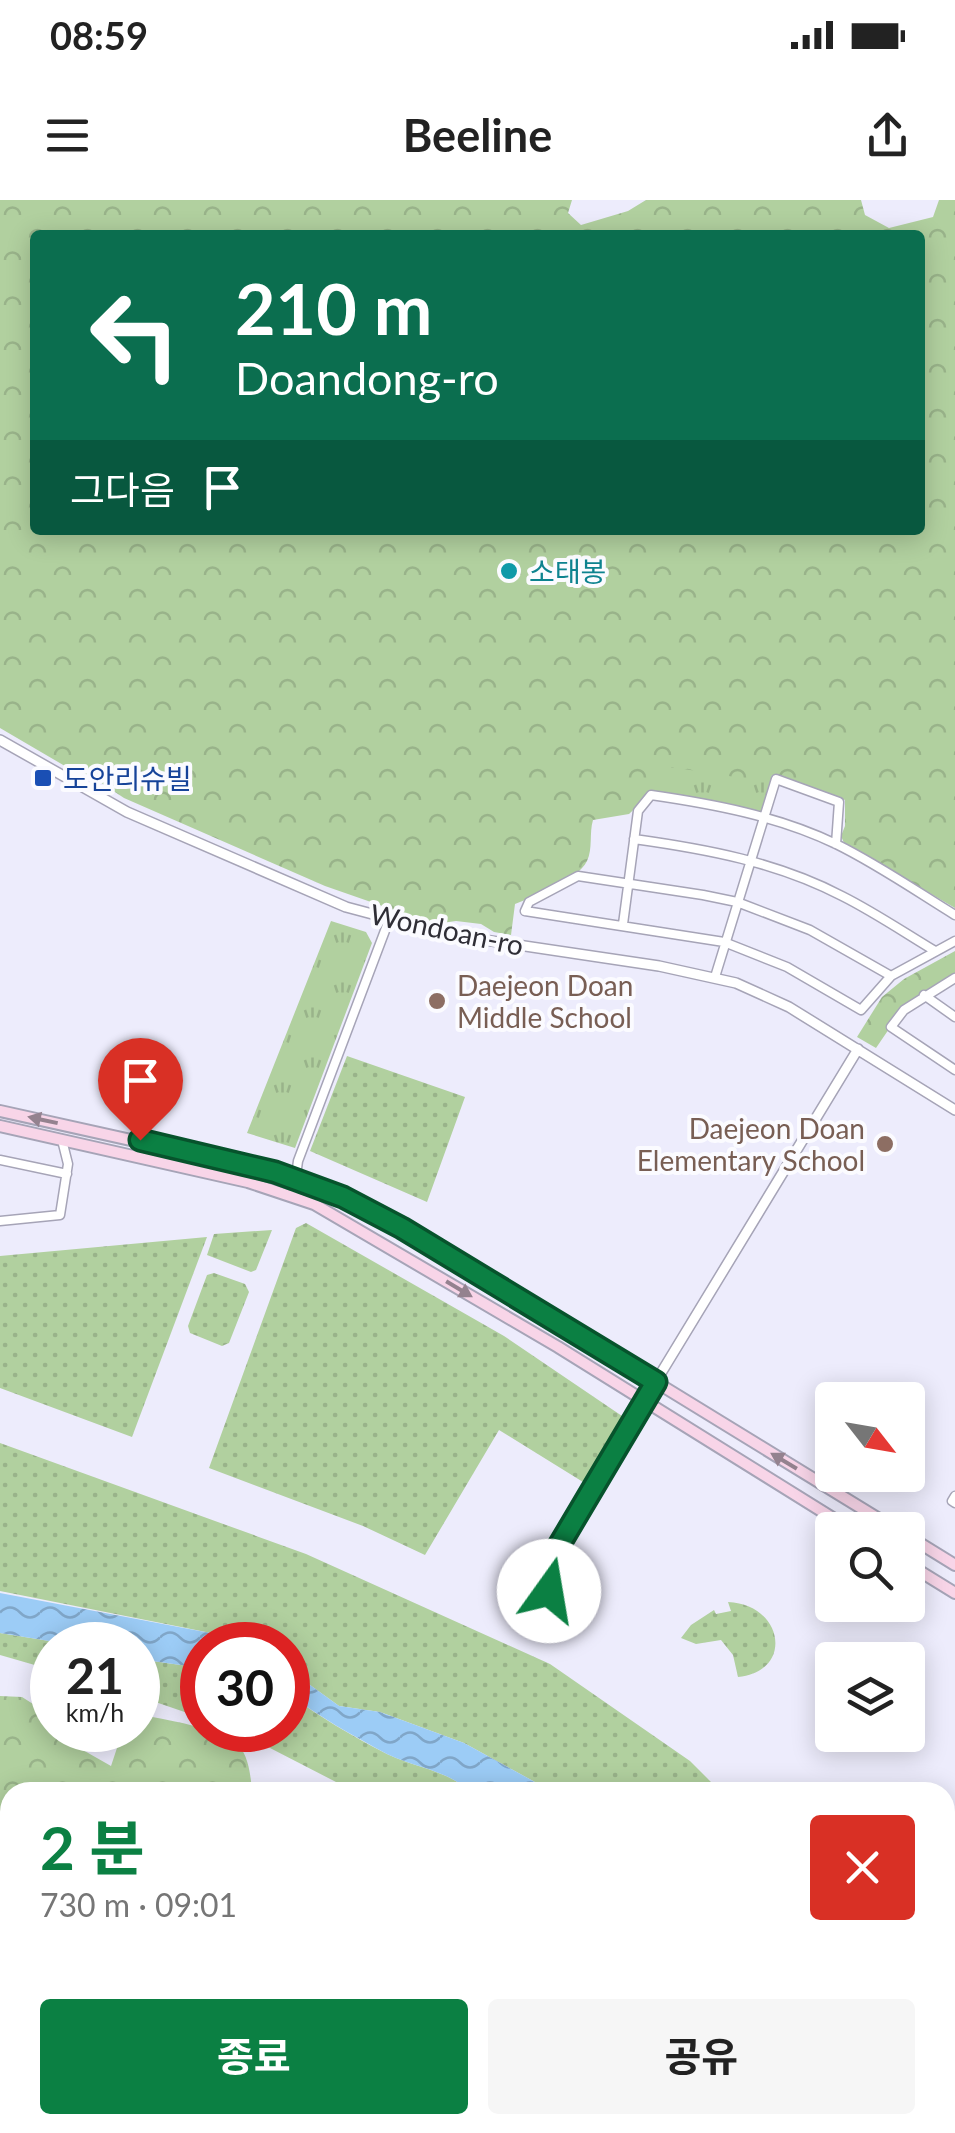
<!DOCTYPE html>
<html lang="ko">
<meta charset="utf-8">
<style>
body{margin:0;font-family:Lato,"Noto Sans KR",sans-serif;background:#f6f6f6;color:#222;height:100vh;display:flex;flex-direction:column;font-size:38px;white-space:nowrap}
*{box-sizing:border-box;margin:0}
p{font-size:32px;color:#767676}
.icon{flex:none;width:55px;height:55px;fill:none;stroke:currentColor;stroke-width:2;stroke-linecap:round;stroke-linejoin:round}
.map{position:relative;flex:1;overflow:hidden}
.side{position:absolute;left:0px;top:1582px;width:955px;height:352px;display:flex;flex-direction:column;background:#fff;border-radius:30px 30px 0 0;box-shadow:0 5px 25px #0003}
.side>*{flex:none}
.hud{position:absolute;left:30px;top:30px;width:895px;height:305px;border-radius:10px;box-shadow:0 5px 25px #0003;background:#0b6e4f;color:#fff;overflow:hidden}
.needle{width:65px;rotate:121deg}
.buttons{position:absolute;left:815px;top:1182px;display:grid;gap:20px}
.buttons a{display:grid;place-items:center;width:110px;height:110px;border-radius:10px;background:#fff;box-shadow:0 5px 25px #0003;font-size:50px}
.speed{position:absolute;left:30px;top:1422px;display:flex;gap:20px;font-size:50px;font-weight:700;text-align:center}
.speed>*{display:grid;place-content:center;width:130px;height:130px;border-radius:50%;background:#fff;box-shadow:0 5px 25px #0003;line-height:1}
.speed small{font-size:25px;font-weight:400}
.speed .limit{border:15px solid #d22;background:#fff;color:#111}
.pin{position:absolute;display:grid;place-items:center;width:85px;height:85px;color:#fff;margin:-102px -42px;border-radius:50% 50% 50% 0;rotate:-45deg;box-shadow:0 0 10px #0007}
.pin .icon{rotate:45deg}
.me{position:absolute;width:110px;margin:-55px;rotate:13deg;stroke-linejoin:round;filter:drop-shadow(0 0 8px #0008)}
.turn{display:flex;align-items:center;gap:35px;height:210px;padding:0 40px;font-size:45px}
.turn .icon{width:130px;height:130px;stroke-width:2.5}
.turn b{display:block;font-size:70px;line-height:85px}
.then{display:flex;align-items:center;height:95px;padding:0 40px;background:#0003;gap:20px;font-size:38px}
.round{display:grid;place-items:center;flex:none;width:105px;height:105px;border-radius:10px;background:#f6f6f6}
.headline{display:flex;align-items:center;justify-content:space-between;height:170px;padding:0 40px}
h1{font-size:60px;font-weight:700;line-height:75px;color:#0b8043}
.action{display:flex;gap:20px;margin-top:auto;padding:20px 40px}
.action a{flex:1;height:115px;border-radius:10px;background:#0b8043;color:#fff;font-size:40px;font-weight:700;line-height:115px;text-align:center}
.action a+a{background:#f6f6f6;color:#222}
.status{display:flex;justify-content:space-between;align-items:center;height:70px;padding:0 50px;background:#fff;direction:ltr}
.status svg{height:28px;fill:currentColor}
header{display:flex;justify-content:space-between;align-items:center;height:130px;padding:0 40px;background:#fff;font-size:45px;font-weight:700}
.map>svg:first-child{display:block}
</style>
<div class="status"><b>08:59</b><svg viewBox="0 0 49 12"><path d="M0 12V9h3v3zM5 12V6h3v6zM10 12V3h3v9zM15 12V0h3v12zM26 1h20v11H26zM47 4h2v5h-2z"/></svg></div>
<header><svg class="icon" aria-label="menu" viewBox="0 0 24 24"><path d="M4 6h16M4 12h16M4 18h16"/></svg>Beeline<svg class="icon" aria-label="share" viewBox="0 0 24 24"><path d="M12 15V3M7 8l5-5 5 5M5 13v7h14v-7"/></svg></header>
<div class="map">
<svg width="955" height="1933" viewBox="0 0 955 1933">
<defs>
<pattern id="grass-dots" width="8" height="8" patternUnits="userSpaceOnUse" patternTransform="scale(2.5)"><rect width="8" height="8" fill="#b1d09f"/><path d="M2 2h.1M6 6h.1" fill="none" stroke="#99b38a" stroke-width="1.8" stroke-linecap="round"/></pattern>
<pattern id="forest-crowns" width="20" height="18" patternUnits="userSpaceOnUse" patternTransform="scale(2.5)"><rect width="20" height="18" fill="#b1d09f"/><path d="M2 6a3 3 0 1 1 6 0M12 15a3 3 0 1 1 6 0" fill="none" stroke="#99b38a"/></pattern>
<pattern id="park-tufts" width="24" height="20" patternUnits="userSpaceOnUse" patternTransform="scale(2.5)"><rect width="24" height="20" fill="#b1d09f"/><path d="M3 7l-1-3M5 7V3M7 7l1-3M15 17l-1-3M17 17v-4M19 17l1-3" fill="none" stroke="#99b38a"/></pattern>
<pattern id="water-waves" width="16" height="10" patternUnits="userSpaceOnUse" patternTransform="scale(2.5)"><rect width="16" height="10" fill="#9cccf6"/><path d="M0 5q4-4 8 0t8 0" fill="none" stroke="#80a6c8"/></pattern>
</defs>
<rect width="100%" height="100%" fill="#edecfc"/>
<!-- grass -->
<path fill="url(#grass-dots)" d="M347,856L465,897L427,1002L310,951Z
M306,1023L504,1136L622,1216L583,1282L499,1230L425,1355L363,1326L209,1268L296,1028Z
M272,1030L256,1070L251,1072L207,1055L214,1034Z
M207,1037L132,1237L0,1188V1056Z
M214,1073L245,1084L249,1092L229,1143L222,1146L190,1133L188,1126L207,1075Z
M0,1243L306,1354L550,1464L690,1561L721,1592H553L464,1543L380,1512L339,1506L288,1469V1445H242L226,1436L0,1391Z
M728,1402C783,1404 795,1471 738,1477L733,1455L721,1440L696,1444L681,1438L691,1425L714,1410L716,1414L731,1411Z
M0,1433L74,1445H52V1470L0,1455Z
M138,1459L202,1468V1518L138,1496Z
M288,1493C319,1517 352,1536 387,1554C416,1568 447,1570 471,1592H349L336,1582L235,1530H288Z
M945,1916L954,1933H759L751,1925H945Z"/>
<!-- forest -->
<path fill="url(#forest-crowns)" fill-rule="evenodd" d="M0,0H572L568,13L581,25L628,11L646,0H861L865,15L889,28L933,17L939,0H955V708L844,643L841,636L845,626V600L780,575H772L763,613L758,614L650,594L629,614L593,620C589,633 593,649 587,661C577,681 534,696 515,704L511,735L494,732L481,724L456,721L434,724L325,686L124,598L91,576L70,569L0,528ZM35,35H920V330H35Z
M955,751V776L902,810L876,848L857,837L882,797L904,779Z
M0,1496L22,1497L52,1516V1530H59L60,1537L111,1566L123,1530H138V1514C163,1520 221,1527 239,1546C249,1557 251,1578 252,1592H10V1925H559L562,1933H0Z"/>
<!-- park -->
<path fill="url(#park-tufts)" d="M671,567L768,582L762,612L651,599Z
M331,721L366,732L372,743L295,948L247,933Z
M945,1784L955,1790V1911L945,1894Z"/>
<!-- water -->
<path fill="url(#water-waves)" d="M0,1393L226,1436L242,1445H202V1468L138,1459V1445H74L0,1433Z
M288,1469L339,1506L380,1512L464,1543L553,1592H471C447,1570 416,1568 387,1554C352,1535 319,1517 288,1493Z"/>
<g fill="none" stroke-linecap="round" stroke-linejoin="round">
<!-- minor casing -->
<g stroke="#a6a4b7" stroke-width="11">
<path id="minor" d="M634,639C706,649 777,662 842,696C874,712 905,733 935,751
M525,711L724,742L787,767L861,810L891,776L955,741
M525,711L529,702L578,676L703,695L737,702L810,730L891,776
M623,724L638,611L651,595C713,604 778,616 836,644C877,664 916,691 955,715
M715,777L776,579L839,602L836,644
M955,778L904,810L891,827L955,870
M924,795L955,817
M0,960L67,974
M293,997L298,961L389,720
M0,1021L60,1015L68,964L62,940
M955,1296L952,1301L955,1303
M548,1364V1394L535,1400L528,1391L542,1367L548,1364L644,1201"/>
</g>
<!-- tertiary casing -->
<g stroke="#a6a4b7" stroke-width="12">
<path id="tertiary" d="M0,540L127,612L346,707L451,735L659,766L736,783L789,807L955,910
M644,1201L858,849"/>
</g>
<!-- secondary casing -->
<g stroke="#a6a4b7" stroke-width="14">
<path id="secondary" d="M0,911L275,972L343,997L483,1076L897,1330
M0,926L248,982L314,1004L558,1147L852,1330
M908,1336L955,1365
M908,1364L955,1393"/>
</g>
<!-- minor -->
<use href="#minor" stroke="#fff" stroke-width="8"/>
<!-- tertiary -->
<use href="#tertiary" stroke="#fff" stroke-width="9"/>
<!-- secondary -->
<use href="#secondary" stroke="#f8d5e8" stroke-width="10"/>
</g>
<!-- one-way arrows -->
<defs><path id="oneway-solid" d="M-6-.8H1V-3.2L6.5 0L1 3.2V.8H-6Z" transform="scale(2.5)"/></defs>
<g fill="#94828f">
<use href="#oneway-solid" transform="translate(43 920) rotate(-168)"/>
<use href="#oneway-solid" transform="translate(459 1089) rotate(31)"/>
<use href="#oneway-solid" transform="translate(784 1261) rotate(-149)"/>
</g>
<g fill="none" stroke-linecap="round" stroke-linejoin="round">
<!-- route casing -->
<g stroke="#07532c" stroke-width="25">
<path id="route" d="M140,940L275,972L343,997L402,1028L656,1182L548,1364L546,1373L549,1391"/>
</g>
<!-- route -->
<use href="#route" stroke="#0b8043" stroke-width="18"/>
</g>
<!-- markers -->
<circle fill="#0f9aa8" stroke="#fbfbff" stroke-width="4" cx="509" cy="371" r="10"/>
<rect fill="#1a4fb4" stroke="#fbfbff" stroke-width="4" x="33" y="568" width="20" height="20" rx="5"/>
<g fill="#8d6e63" stroke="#fbfbff" stroke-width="4">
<circle cx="437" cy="801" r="10"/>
<circle cx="885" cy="944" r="10"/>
</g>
<g text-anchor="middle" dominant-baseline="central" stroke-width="8" stroke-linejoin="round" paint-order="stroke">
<!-- culture labels -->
<g font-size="28" fill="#0d838f" stroke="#fbfbff" text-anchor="start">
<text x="529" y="371">소태봉</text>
</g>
<!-- transit labels -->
<g font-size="28" fill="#164399" stroke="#fbfbff" text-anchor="start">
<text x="63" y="578">도안리슈빌</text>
</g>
<!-- street labels -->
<g font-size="28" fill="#2f2e36" stroke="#fbfbff">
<text transform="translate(447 729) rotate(12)">Wondoan-ro</text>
</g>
<!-- education labels -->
<g font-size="28" fill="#785e54" stroke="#fbfbff" text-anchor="start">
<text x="457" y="785">Daejeon Doan<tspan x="457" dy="32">Middle School</tspan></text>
<text x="865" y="928" text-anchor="end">Daejeon Doan<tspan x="865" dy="32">Elementary School</tspan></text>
</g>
</g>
</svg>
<div class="buttons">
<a><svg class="needle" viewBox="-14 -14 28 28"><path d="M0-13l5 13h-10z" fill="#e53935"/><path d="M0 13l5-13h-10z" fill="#767676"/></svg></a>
<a><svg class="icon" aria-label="search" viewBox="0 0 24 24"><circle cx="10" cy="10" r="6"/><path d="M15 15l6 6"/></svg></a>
<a><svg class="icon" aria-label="layers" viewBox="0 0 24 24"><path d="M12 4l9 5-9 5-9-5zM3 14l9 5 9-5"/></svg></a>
</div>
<div class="speed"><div>21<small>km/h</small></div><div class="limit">30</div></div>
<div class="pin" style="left:140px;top:940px;background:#d93025"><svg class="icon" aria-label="arrive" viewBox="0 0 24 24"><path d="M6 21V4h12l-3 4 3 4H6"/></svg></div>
<svg class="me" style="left:549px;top:1391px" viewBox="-20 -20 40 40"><circle r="19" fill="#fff"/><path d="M0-13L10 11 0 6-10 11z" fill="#0b8043"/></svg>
<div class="hud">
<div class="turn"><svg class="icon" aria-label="left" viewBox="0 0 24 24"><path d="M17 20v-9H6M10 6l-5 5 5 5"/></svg><div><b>210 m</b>Doandong-ro</div></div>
<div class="then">그다음<svg class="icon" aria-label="arrive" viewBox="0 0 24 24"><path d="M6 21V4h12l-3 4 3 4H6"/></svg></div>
</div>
<section class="side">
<div class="headline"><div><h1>2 분</h1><p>730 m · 09:01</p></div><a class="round" style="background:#d93025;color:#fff"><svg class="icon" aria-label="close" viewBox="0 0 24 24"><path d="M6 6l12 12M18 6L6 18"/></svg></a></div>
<div class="action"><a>종료</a><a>공유</a></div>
</section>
</div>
